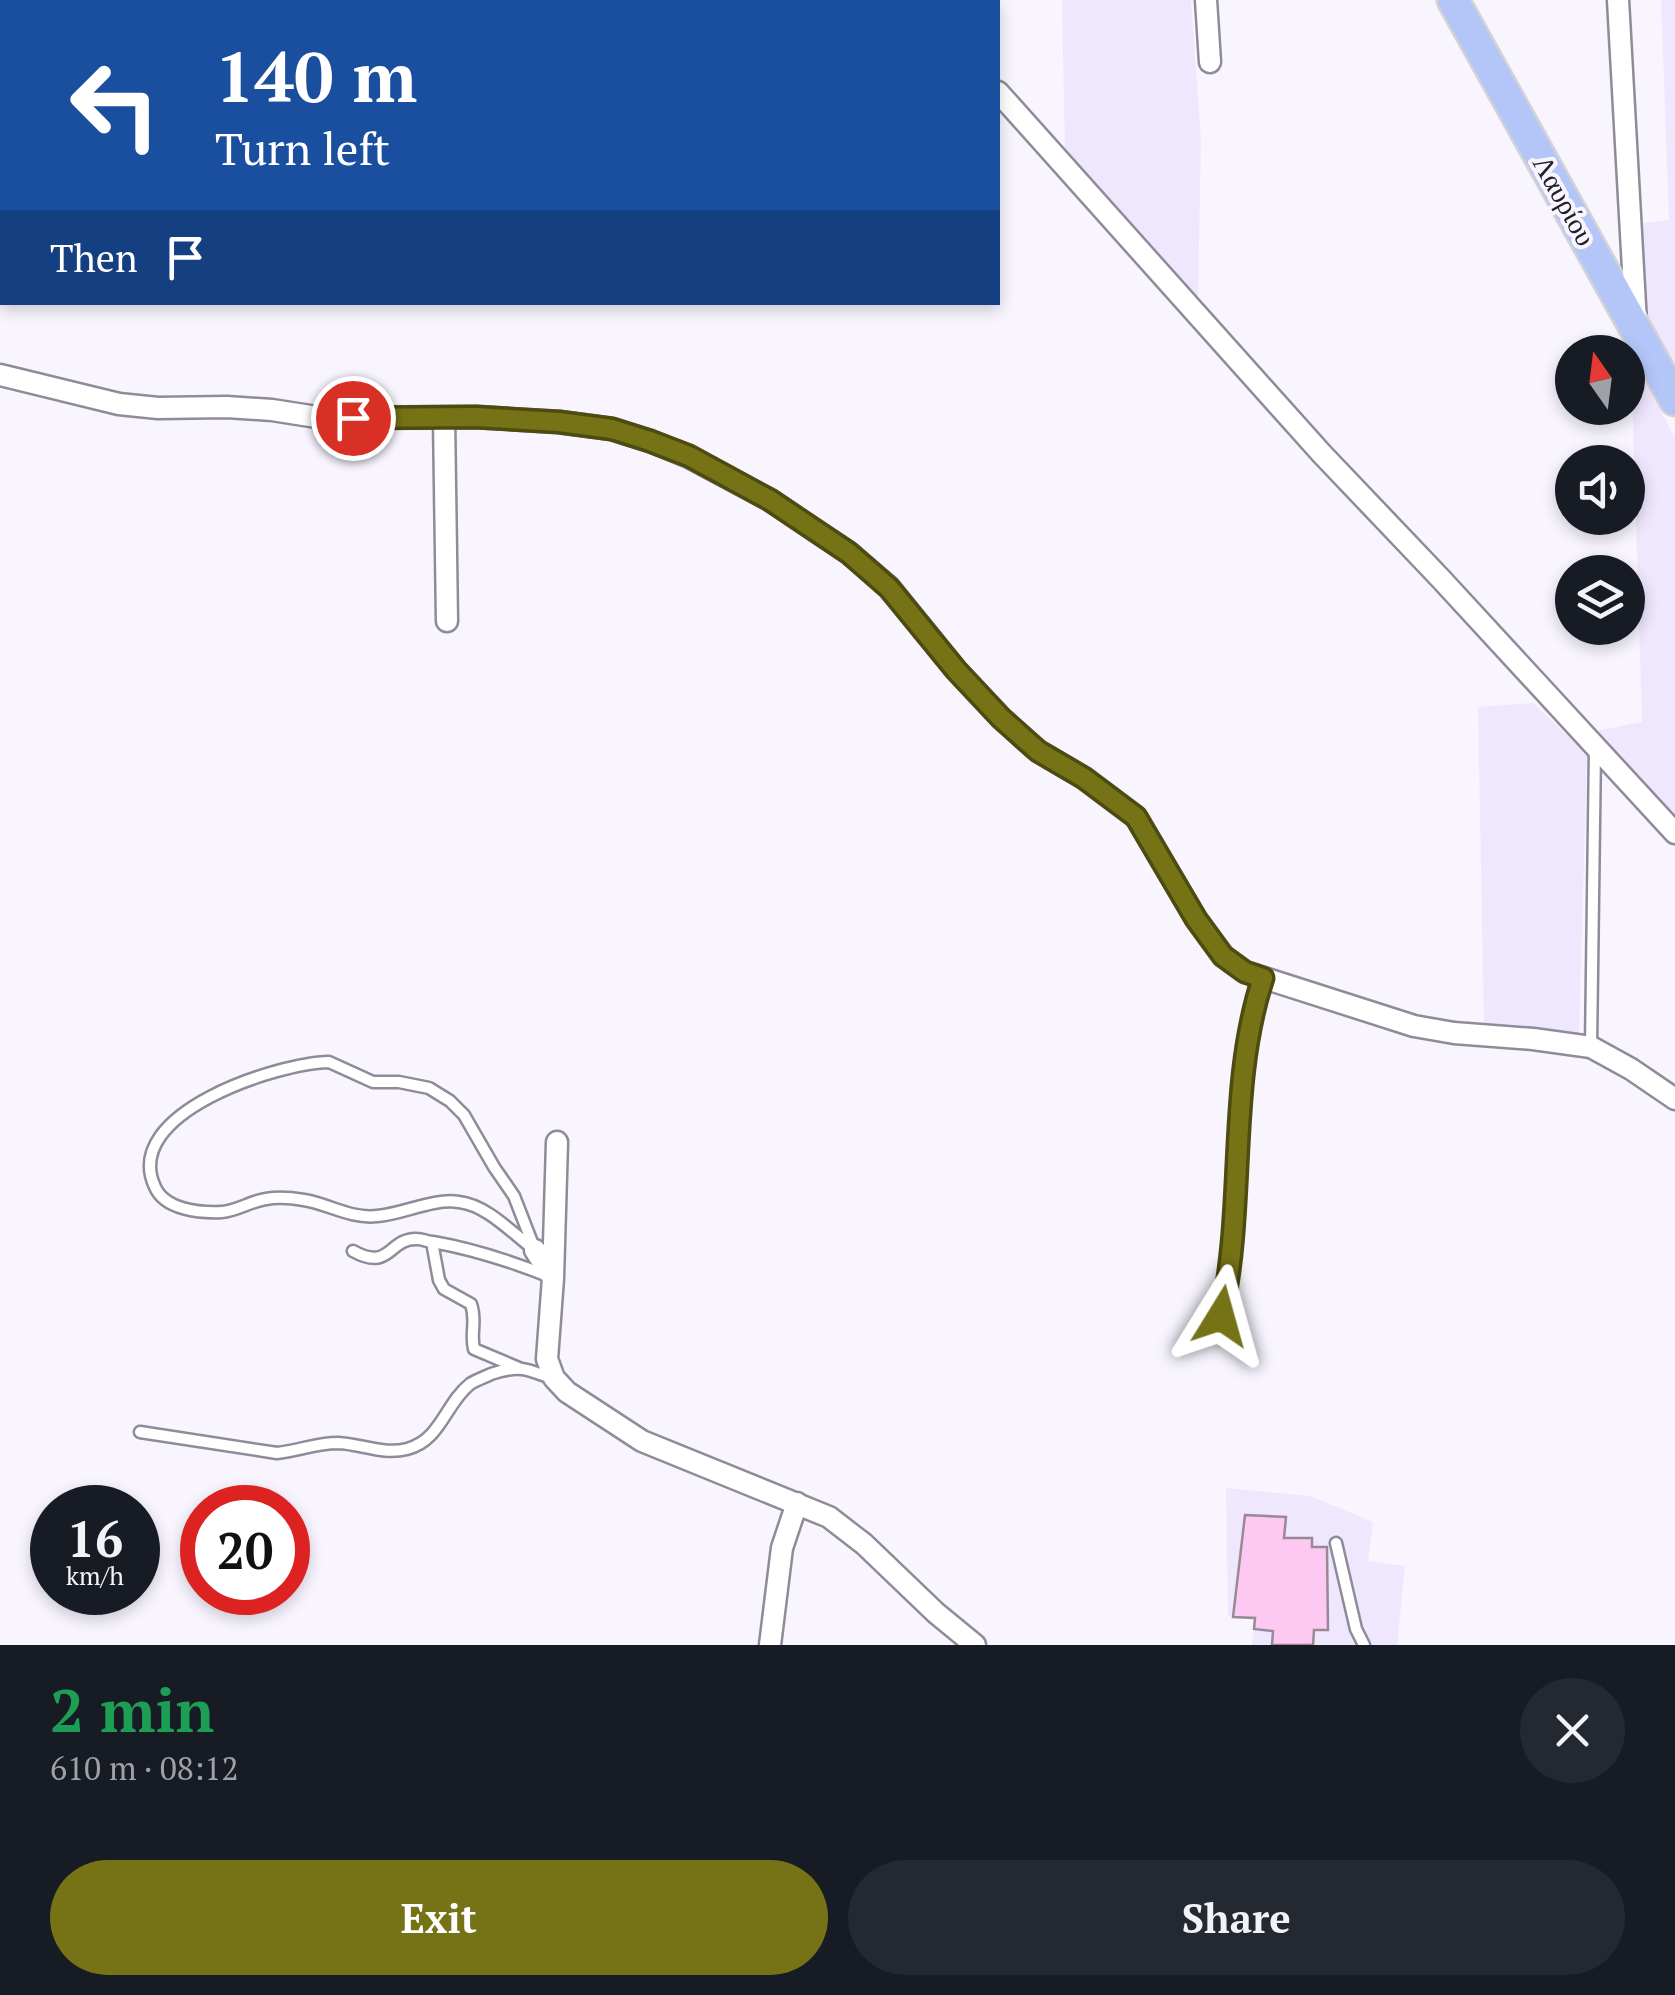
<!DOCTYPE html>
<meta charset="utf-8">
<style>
body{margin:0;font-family:"PT Serif",serif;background:#242831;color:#f1f3f6;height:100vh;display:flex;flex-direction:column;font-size:38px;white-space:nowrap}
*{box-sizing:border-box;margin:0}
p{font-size:32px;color:#9ea1a6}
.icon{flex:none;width:55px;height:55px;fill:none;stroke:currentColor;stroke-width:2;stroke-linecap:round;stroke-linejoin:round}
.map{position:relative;height:1645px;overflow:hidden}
.panel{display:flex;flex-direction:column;background:#171b24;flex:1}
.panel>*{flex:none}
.hud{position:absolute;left:0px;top:0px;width:1000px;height:305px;box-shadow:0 5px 15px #0003;background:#1a4fa0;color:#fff;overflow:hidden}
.needle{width:65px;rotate:346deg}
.controls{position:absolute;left:1555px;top:335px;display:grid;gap:20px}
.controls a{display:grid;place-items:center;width:90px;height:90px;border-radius:50%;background:#171b24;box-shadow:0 5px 15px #0003;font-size:50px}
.speed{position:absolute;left:30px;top:1485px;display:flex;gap:20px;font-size:50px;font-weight:700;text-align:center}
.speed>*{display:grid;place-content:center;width:130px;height:130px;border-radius:50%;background:#171b24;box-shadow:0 5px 15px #0003;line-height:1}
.speed small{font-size:25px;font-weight:400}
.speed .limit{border:15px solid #d22;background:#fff;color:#111}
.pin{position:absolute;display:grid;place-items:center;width:85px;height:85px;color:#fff;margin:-42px;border:5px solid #fff;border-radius:50%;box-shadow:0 2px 10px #0007}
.me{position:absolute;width:110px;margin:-55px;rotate:8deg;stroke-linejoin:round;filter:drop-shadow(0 0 8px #0008)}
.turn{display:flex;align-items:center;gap:35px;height:210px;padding:0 50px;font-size:45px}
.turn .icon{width:130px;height:130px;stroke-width:2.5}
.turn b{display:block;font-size:70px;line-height:85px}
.then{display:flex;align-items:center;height:95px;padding:0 50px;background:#0003;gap:20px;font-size:38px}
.round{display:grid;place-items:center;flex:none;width:105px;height:105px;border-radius:52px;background:#242831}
.headline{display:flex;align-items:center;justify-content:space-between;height:170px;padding:0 50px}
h1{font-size:60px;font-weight:600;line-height:75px;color:#1e9e55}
.primary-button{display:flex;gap:20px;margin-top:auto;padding:20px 50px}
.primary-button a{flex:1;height:115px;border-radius:60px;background:#767317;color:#fff;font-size:40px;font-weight:600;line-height:115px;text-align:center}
.primary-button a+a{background:#242831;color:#f1f3f6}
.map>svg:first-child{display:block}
</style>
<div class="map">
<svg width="1675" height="1645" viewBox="0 0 1675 1645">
<rect width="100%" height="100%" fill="#f8f5ff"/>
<!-- built -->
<path fill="#efe7fe" d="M1062,0H1191L1201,141L1198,299L1065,154Z
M1661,0H1675V387L1641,327L1635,224L1669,220Z
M1631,357L1675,438V825L1590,732L1642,722Z
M1533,703L1587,754L1579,1034L1484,1028L1478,707Z
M1226,1488L1310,1496L1373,1522L1368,1561L1405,1566L1397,1645H1252L1255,1618L1228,1616Z"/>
<!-- building -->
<path fill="#fdc8f1" stroke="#978a94" stroke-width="2.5" d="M1245,1515L1286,1517L1284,1538H1312V1547H1327L1328,1630H1314L1313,1645H1272L1273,1631L1254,1629L1255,1618L1233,1617Z"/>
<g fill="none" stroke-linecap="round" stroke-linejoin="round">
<!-- service casing -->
<g stroke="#8f8b99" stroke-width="15">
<path id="service" d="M1591,1047L1595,748
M329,1062L373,1082H399L429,1088L450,1101L464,1115L494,1167L514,1196L535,1250C513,1234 487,1205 459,1202C432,1198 404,1214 377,1216C350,1219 329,1204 304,1200C292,1198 277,1197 266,1199C251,1201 237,1211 222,1212C200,1213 165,1210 155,1187C120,1113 278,1063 329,1062Z
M432,1242L439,1280L444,1289L471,1304C477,1322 470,1332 474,1349L519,1368
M353,1251C391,1272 388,1238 417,1239C423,1239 428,1242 433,1242C473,1249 510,1261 548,1276
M1216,1332L1225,1300L1247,1053L1253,1009L1263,978
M140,1432L277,1453C298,1451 316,1443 338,1443C362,1444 382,1455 407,1449C441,1440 445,1404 470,1384C476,1380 485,1377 491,1374C500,1371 513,1368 522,1369C531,1370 542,1375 551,1378
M1336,1543L1356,1629L1364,1645"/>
</g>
<!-- minor casing -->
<g stroke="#8f8b99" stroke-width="25">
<path id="minor" d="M914,0L916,2
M1206,0L1210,62
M1618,0L1636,323
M77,2L83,0
M0,25H2
M998,92L1322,454L1441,579L1675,833
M0,375L119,404L158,408L227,407L272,410L323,418L476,417L559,422L612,429L650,441L689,457L770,500L849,553L889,587L956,670L1001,718L1038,751L1084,778L1136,817L1196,919L1223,956L1245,972L1414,1026L1454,1033L1533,1039L1591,1047L1631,1069L1675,1099
M444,418L447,621
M535,1250L553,1278L547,1359L554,1378L567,1392L642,1441L829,1517L864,1544L936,1613L975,1645
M553,1278L557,1142
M770,1645L782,1548L797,1503"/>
</g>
<!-- primary casing -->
<g stroke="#d3d2d4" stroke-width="35">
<path id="primary" d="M1453,0L1675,400"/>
</g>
<!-- service -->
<use href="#service" stroke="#fff" stroke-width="10"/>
<!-- minor -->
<use href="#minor" stroke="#fff" stroke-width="20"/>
<!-- primary -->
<use href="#primary" stroke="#b4c6f7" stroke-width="30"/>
</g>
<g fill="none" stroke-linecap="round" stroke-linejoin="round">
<!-- route casing -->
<g stroke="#4d4b0f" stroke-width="25">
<path id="route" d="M353,418L476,417L559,422L612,429L650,441L689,456L770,500L849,553L889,588L956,670L1001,718L1038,751L1084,778L1136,817L1196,919L1223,956L1245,972L1263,978C1227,1087 1246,1206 1221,1316"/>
</g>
<!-- route -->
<use href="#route" stroke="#767317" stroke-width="18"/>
</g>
<g text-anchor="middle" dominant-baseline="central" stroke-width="8" stroke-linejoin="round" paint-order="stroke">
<!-- street labels -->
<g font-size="28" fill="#222026" stroke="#f8f5ff">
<text transform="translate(1565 200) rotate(61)">Λαυρίου</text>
</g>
</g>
</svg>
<div class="controls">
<a><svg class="needle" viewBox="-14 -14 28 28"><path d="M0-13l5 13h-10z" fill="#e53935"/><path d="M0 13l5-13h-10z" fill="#9ea1a6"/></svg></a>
<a><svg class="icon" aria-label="sound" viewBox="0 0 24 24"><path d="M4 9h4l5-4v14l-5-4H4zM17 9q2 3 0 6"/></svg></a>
<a><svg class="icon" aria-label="layers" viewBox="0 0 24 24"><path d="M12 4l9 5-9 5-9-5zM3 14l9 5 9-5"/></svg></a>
</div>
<div class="speed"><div>16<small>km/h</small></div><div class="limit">20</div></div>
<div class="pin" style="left:353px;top:418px;background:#d93025"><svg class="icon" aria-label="arrive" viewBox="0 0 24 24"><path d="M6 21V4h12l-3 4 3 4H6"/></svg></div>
<svg class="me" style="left:1221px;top:1316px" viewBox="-20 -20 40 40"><path d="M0-17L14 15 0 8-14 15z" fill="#767317" stroke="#fff" stroke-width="4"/></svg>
<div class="hud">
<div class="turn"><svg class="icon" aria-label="left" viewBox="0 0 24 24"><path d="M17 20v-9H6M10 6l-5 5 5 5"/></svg><div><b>140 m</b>Turn left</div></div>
<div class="then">Then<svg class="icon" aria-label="arrive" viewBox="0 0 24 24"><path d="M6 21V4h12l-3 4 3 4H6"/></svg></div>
</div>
</div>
<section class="panel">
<div class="headline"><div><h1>2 min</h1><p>610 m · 08:12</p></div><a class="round"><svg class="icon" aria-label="close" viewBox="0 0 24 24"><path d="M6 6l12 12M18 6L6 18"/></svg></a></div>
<div class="primary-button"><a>Exit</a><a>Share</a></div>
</section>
